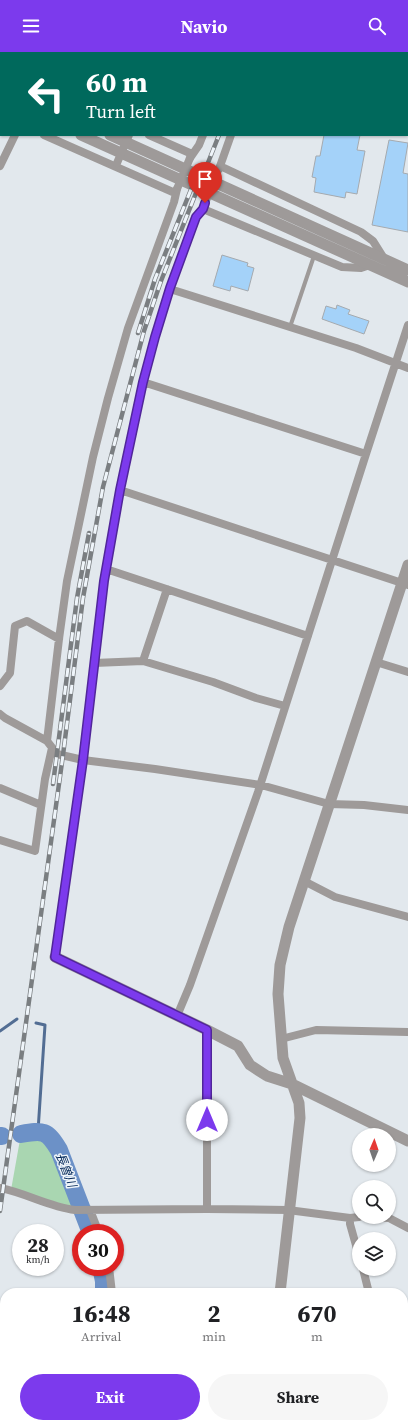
<!DOCTYPE html>
<meta charset="utf-8">
<style>
body{margin:0;font-family:"Source Serif 4","Noto Sans JP",serif;background:#f6f6f6;color:#202124;height:100vh;display:flex;flex-direction:column;font-size:15px;white-space:nowrap}
*{box-sizing:border-box;margin:0}
p{font-size:13px;color:#757577}
.icon{flex:none;width:22px;height:22px;fill:none;stroke:currentColor;stroke-width:2;stroke-linecap:round;stroke-linejoin:round}
.map{position:relative;flex:1;overflow:hidden}
.sheet{position:absolute;left:0px;top:1236px;width:408px;height:140px;display:flex;flex-direction:column;background:#fff;border-radius:16px 16px 0 0;box-shadow:0 1px 3px #0004}
.sheet>*{flex:none}
.top-card{position:absolute;left:0px;top:0px;width:408px;height:84px;box-shadow:0 1px 3px #0004;background:#00695c;color:#fff;overflow:hidden}
.needle{width:26px;rotate:2deg}
.controls{position:absolute;left:352px;top:1076px;display:grid;gap:8px}
.controls a{display:grid;place-items:center;width:44px;height:44px;border-radius:50%;background:#fff;box-shadow:0 1px 3px #0004;font-size:20px}
.speed{position:absolute;left:12px;top:1172px;display:flex;gap:8px;font-size:20px;font-weight:700;text-align:center}
.speed>*{display:grid;place-content:center;width:52px;height:52px;border-radius:50%;background:#fff;box-shadow:0 1px 3px #0004;line-height:1}
.speed small{font-size:10px;font-weight:400}
.speed .limit{border:6px solid #d22;background:#fff;color:#111}
.pin{position:absolute;display:grid;place-items:center;width:34px;height:34px;color:#fff;margin:-41px -17px;border-radius:50% 50% 50% 0;rotate:-45deg;box-shadow:0 0 4px #0007}
.pin .icon{rotate:45deg}
.me{position:absolute;width:44px;margin:-22px;rotate:0deg;stroke-linejoin:round;filter:drop-shadow(0 0 3px #0008)}
.turn{display:flex;align-items:center;gap:14px;height:84px;padding:0 20px;font-size:18px}
.turn .icon{width:52px;height:52px;stroke-width:2.5}
.turn b{display:block;font-size:28px;line-height:34px}
.eta{display:flex;justify-content:space-evenly;align-items:center;height:68px;text-align:center}
.eta b{font-size:24px;font-weight:700;line-height:28px}
.primary-button{display:flex;gap:8px;margin-top:auto;padding:8px 20px}
.primary-button a{flex:1;height:46px;border-radius:24px;background:#7c3aed;color:#fff;font-size:16px;font-weight:700;line-height:46px;text-align:center}
.primary-button a+a{background:#f6f6f6;color:#202124}
header{display:flex;justify-content:space-between;align-items:center;height:52px;padding:0 20px;background:#7c3aed;color:#fff;font-size:18px;font-weight:700}
.map>svg:first-child{display:block}
</style>
<header><svg class="icon" aria-label="menu" viewBox="0 0 24 24"><path d="M4 6h16M4 12h16M4 18h16"/></svg>Navio<svg class="icon" aria-label="search" viewBox="0 0 24 24"><circle cx="10" cy="10" r="6"/><path d="M15 15l6 6"/></svg></header>
<div class="map">
<svg width="408" height="1376" viewBox="0 0 408 1376">
<rect width="100%" height="100%" fill="#e2e8ed"/>
<!-- green -->
<path fill="#a9d6b1" d="M38,1079C43,1081 48,1082 52,1086C63,1098 76,1141 83,1158L11,1138L21,1082Z"/>
<g fill="none" stroke-linecap="round" stroke-linejoin="round">
<!-- stream -->
<path stroke="#526d93" stroke-width="3" d="M36,971L45,973L38,1079
M0,979L17,967"/>
<!-- river -->
<path stroke="#6c91c7" stroke-width="18" d="M21,1082C43,1078 47,1078 59,1098L91,1181
M0,1084H2
M101,1215L104,1229V1241
M59,1376L61,1371"/>
</g>
<!-- building -->
<path fill="#a4d2f9" stroke="#a5aaaf" d="M324,83H360L357,98L365,99L357,142L346,140L345,146L314,140L316,126L312,125L316,104H320Z
M389,88L408,91L403,121L408,122V180L372,173Z
M222,203L248,211L247,214L254,216L248,239L231,234L230,239L213,234Z
M337,253L350,258L348,262L369,269L364,282L322,267L326,254L336,257Z"/>
<g fill="none" stroke-linecap="round" stroke-linejoin="round">
<!-- service -->
<path stroke="#9e9a99" stroke-width="4" d="M290,275L314,204"/>
<!-- minor -->
<path stroke="#9e9a99" stroke-width="8" d="M132,0V1
M238,1V0
M267,1V0
M0,18H1
M0,59H1
M44,83L175,141
M149,83L192,102
M190,106L199,93L203,83
M0,114L15,83
M220,114L361,180L373,189L385,208
M219,117L231,83
M203,157L342,215L361,216L370,213
M170,237L356,296L408,316
M143,330L366,402
M120,438L408,533
M106,517L308,584
M143,609L167,537
M376,610L408,620
M94,611L143,609L213,630L256,646L285,654
M0,634L10,621L15,574L27,569L59,587
M0,662L5,666L47,689L57,702L83,708L155,717L261,733L329,752L364,753L408,758
M47,689L59,587L67,529L93,405L108,346L128,276L174,150L177,137
M0,736L41,753
M0,788L35,799L45,727L52,696
M304,829L335,845L408,865
M55,905L83,708L104,529L120,438L143,330L155,285L170,237L196,165L203,157L205,151
M177,964L190,933L258,740L366,402L408,273
M207,978V1157
M281,987L316,978L408,980
M0,1136C26,1141 49,1155 75,1158L207,1157L288,1158L350,1166L359,1165
M90,1158L99,1181
M377,1165L389,1166L408,1176
M350,1166V1172L359,1204
M109,1215L112,1241
M363,1217L369,1241
M68,1376L71,1371
M186,1376L220,1373L226,1371
M242,1376L244,1371"/>
<!-- tertiary -->
<path stroke="#9e9a99" stroke-width="11" d="M0,33L1,34
M0,46H1
M81,83L408,230
M110,83L408,218
M55,905L207,978L238,994L250,1013L267,1024L292,1032L408,1089
M280,1241L300,1066L299,1051L283,1006L278,942L280,913L289,875L408,513
M353,1371L358,1376"/>
<!-- rail casing -->
<g stroke="#7a7e81" stroke-width="4.5">
<path id="rail" d="M249,1V0
M138,281L155,227L196,125
M53,732L77,546L89,481
M0,1159L63,703L83,546L103,435L144,279L161,229L219,83"/>
</g>
<!-- rail -->
<use href="#rail" stroke="#eff5fa" stroke-width="3" stroke-dasharray="9" stroke-linecap="butt"/>
<!-- minor-bridge -->
<path stroke="#9e9a99" stroke-width="8" d="M117,111L129,83
M177,137L190,106
M205,151L218,118"/>
</g>
<g fill="none" stroke-linecap="round" stroke-linejoin="round">
<!-- route casing -->
<g stroke="#51269a" stroke-width="10">
<path id="route" d="M205,151L203,157L196,165L170,236L155,285L143,330L120,438L104,529L83,708L55,905L207,978V1068"/>
</g>
<!-- route -->
<use href="#route" stroke="#7c3aed" stroke-width="7"/>
</g>
<g text-anchor="middle" dominant-baseline="central" stroke-width="3" stroke-linejoin="round" paint-order="stroke">
<!-- water labels -->
<g font-size="12" font-style="italic" fill="#022758" stroke="#eff5fa">
<text transform="translate(66 1118) rotate(69)">長曽川</text>
</g>
</g>
</svg>
<div class="controls">
<a><svg class="needle" viewBox="-14 -14 28 28"><path d="M0-13l5 13h-10z" fill="#e53935"/><path d="M0 13l5-13h-10z" fill="#757577"/></svg></a>
<a><svg class="icon" aria-label="search" viewBox="0 0 24 24"><circle cx="10" cy="10" r="6"/><path d="M15 15l6 6"/></svg></a>
<a><svg class="icon" aria-label="layers" viewBox="0 0 24 24"><path d="M12 4l9 5-9 5-9-5zM3 14l9 5 9-5"/></svg></a>
</div>
<div class="speed"><div>28<small>km/h</small></div><div class="limit">30</div></div>
<div class="pin" style="left:205px;top:151px;background:#d93025"><svg class="icon" aria-label="arrive" viewBox="0 0 24 24"><path d="M6 21V4h12l-3 4 3 4H6"/></svg></div>
<svg class="me" style="left:207px;top:1068px" viewBox="-20 -20 40 40"><circle r="19" fill="#fff"/><path d="M0-13L10 11 0 6-10 11z" fill="#7c3aed"/></svg>
<div class="top-card">
<div class="turn"><svg class="icon" aria-label="left" viewBox="0 0 24 24"><path d="M17 20v-9H6M10 6l-5 5 5 5"/></svg><div><b>60 m</b>Turn left</div></div>
</div>
<section class="sheet">
<div class="eta">
<div><b>16:48</b><p>Arrival</p></div>
<div><b>2</b><p>min</p></div>
<div><b>670</b><p>m</p></div>
</div>
<div class="primary-button"><a>Exit</a><a>Share</a></div>
</section>
</div>
